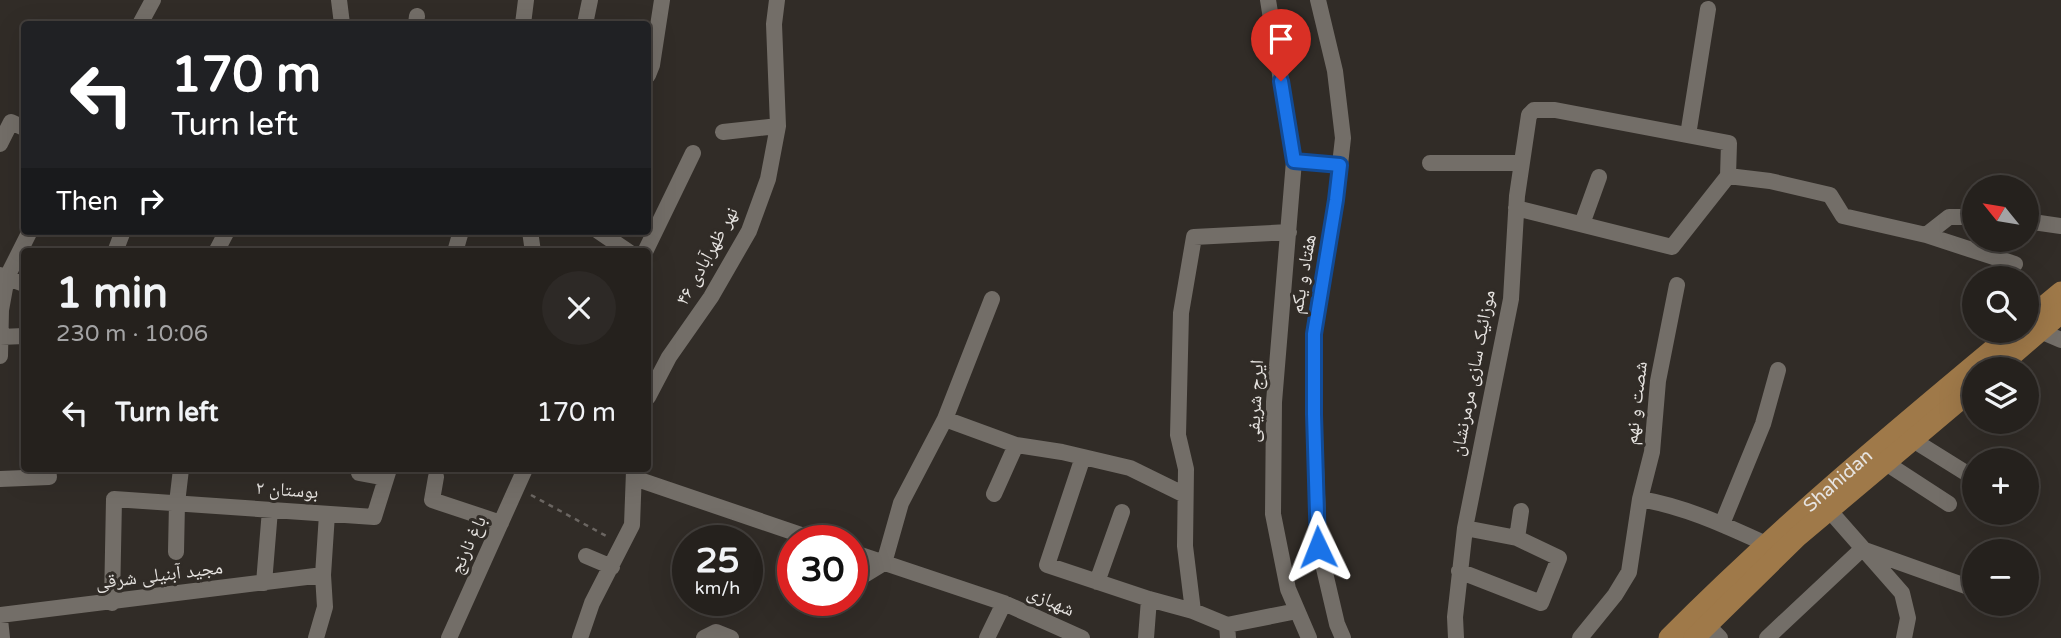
<!DOCTYPE html>
<meta charset="utf-8">
<style>
body{margin:0;font-family:"Varela Round","Noto Naskh Arabic",sans-serif;background:#2d2926;color:#f1f3f6;height:100vh;display:flex;flex-direction:column;font-size:26px;white-space:nowrap}
*{box-sizing:border-box;margin:0}
p{font-size:23px;color:#a3a3a4}
.icon{flex:none;width:38px;height:38px;fill:none;stroke:currentColor;stroke-width:2;stroke-linecap:round;stroke-linejoin:round}
.map{position:relative;flex:1;overflow:hidden}
.details{position:absolute;left:21px;top:248px;width:630px;height:224px;display:flex;flex-direction:column;background:#25211d;border-radius:7px;box-shadow:0 7px 28px #0002,0 0 0 2px #423e3b}
.details>*{flex:none}
.banner{position:absolute;left:21px;top:21px;width:630px;height:214px;border-radius:7px;box-shadow:0 7px 28px #0002,0 0 0 2px #423e3b;background:#202124;color:#fff;overflow:hidden}
.needle{width:46px;rotate:300deg}
.buttons{position:absolute;left:1962px;top:175px;display:grid;gap:14px}
.buttons a{display:grid;place-items:center;width:77px;height:77px;border-radius:50%;background:#25211d;box-shadow:0 7px 28px #0002,0 0 0 2px #423e3b;font-size:35px}
.speed{position:absolute;left:672px;top:525px;display:flex;gap:14px;font-size:35px;font-weight:700;text-align:center}
.speed>*{display:grid;place-content:center;width:91px;height:91px;border-radius:50%;background:#25211d;box-shadow:0 7px 28px #0002,0 0 0 2px #423e3b;line-height:1}
.speed small{font-size:18px;font-weight:400}
.speed .limit{border:10px solid #d22;background:#fff;color:#111}
.pin{position:absolute;display:grid;place-items:center;width:60px;height:60px;color:#fff;margin:-72px -30px;border-radius:50% 50% 50% 0;rotate:-45deg;box-shadow:0 0 7px #0007}
.pin .icon{rotate:45deg}
.me{position:absolute;width:77px;margin:-38px;rotate:358deg;stroke-linejoin:round;filter:drop-shadow(0 0 5px #0008)}
.turn{display:flex;align-items:center;gap:24px;height:147px;padding:0 35px;font-size:32px}
.turn .icon{width:91px;height:91px;stroke-width:2.5}
.turn b{display:block;font-size:49px;line-height:60px}
.then{display:flex;align-items:center;height:66px;padding:0 35px;background:#0003;gap:14px;font-size:26px}
.round{display:grid;place-items:center;flex:none;width:74px;height:74px;border-radius:37px;background:#2d2926}
.summary{display:flex;align-items:center;justify-content:space-between;height:119px;padding:0 35px}
h1{font-size:42px;font-weight:700;line-height:52px}
ul{padding:0;list-style:none}
li{display:flex;align-items:center;gap:21px;height:91px;padding:0 35px}
li div{flex:1}
li b{display:block;font-size:26px}
li em{font-style:normal}
.map>svg:first-child{display:block}
</style>
<div class="map">
<svg width="2061" height="638" viewBox="0 0 2061 638">
<rect width="100%" height="100%" fill="#312c27"/>
<g fill="none" stroke-linecap="round" stroke-linejoin="round">
<!-- path -->
<path stroke="#6b6662" stroke-width="2.5" stroke-dasharray="5 5" stroke-linecap="butt" d="M531,495L608,537"/>
<!-- minor -->
<path stroke="#736e68" stroke-width="16" d="M339,0L342,24
M1268,0L1294,161L1274,402L1273,514L1288,589L1309,638
M1318,0L1335,71L1343,138L1336,200L1314,334V413L1319,547L1337,624L1343,638
M140,24L153,0
M416,24L417,16
M523,24L526,0
M585,24L590,0
M648,75L652,65L662,0
M723,132L778,126
M1688,135L1708,9
M0,144L11,122L24,128
M1294,161L1340,165
M1430,163H1522
M1728,176L1770,181L1830,195L1843,216L1926,235L1949,217H1974
M1516,208L1672,247L1728,176
M2026,221L2061,226
M1582,224L1599,177
M530,231L533,252
M598,231L629,252
M1926,235L2015,264
M115,252L123,231
M216,252L227,231
M455,252L461,231
M645,252L693,153
M0,275L24,284
M2040,331L2061,340
M0,337L24,336
M0,356L1,310L7,277L30,231
M648,397L669,357L711,297L749,231L768,179L778,126L774,24L777,0
M945,419L1016,445L1062,452L1130,468L1185,495
M1913,440L1974,478
M1083,457L1047,565L1149,599L1193,611L1227,625L1228,638
M1886,463L1949,504
M359,473L386,478
M436,477L432,500L501,523
M634,478L819,541
M0,479L49,477
M994,494L1016,445
M1640,499C1686,507 1724,525 1766,544
M1829,510L1902,593L1908,618L1904,638
M1722,524L1763,424L1778,370
M1517,538L1521,511
M176,552L177,503L181,469
M852,552L1004,603L1082,638
M586,556L612,567
M1459,571L1541,603L1559,558L1517,538L1465,528
M866,574L884,563L901,503L945,419L992,299
M1097,582L1122,512
M264,583L270,510
M112,603L114,499L374,517L389,469
M1193,611L1185,546L1186,469L1178,435L1181,313L1194,237L1289,232
M0,615L323,575
M0,619L2,638
M1227,625L1297,611
M1707,625L1720,638
M316,638L325,607L323,575L327,514
M449,638L525,469
M580,638L592,603L632,525L634,471
M704,638L716,632L731,638
M987,638L1004,603
M1146,638L1149,599
M1456,638L1455,617L1465,528L1511,299L1517,196L1529,115L1534,110H1555L1729,143L1728,176
M1580,638L1615,595L1629,572L1640,499L1652,452L1658,381L1677,285
M1767,638L1862,549L1974,589"/>
<!-- major -->
<g stroke="#9f7949" stroke-width="21">
<path d="M2026,321L2061,292"/>
<path d="M1996,369L2061,313"/>
<path id="s1" d="M1669,638C1778,528 1896,430 2015,331"/>
<path d="M1694,638L1797,537L1974,388"/>
</g>
</g>
<g fill="none" stroke-linecap="round" stroke-linejoin="round">
<!-- route casing -->
<g stroke="#114b97" stroke-width="18">
<path id="route" d="M1281,81L1294,161L1340,165L1336,200L1314,334V414L1318,547"/>
</g>
<!-- route -->
<use href="#route" stroke="#1a73e8" stroke-width="12"/>
</g>
<g text-anchor="middle" dominant-baseline="central" stroke-width="6" stroke-linejoin="round" paint-order="stroke">
<!-- street labels -->
<g font-size="19" fill="#e6e3e0" stroke="#312c27">
<text transform="translate(707 256) rotate(-61)">نهر ظهرآبادی ۴۶</text>
<text transform="translate(1303 274) rotate(-80)">هفتاد و یکم</text>
<text transform="translate(1473 373) rotate(-79)">موزائیک سازی مرمرنشان</text>
<text transform="translate(1255 401) rotate(-87)">ایرج شریفی</text>
<text transform="translate(1636 403) rotate(-83)">شصت و نهم</text>
<text stroke="none"><textPath href="#s1" startOffset="231">Shahidan</textPath></text>
<text transform="translate(287 490) rotate(4)">بوستان ۲</text>
<text transform="translate(468 545) rotate(-65)">باغ نارنج</text>
<text transform="translate(159 575) rotate(-7)">مجید آبنیلی شرقی</text>
<text transform="translate(1051 601) rotate(24)">شهبازی</text>
</g>
</g>
</svg>
<div class="buttons">
<a><svg class="needle" viewBox="-14 -14 28 28"><path d="M0-13l5 13h-10z" fill="#e53935"/><path d="M0 13l5-13h-10z" fill="#a3a3a4"/></svg></a>
<a><svg class="icon" aria-label="search" viewBox="0 0 24 24"><circle cx="10" cy="10" r="6"/><path d="M15 15l6 6"/></svg></a>
<a><svg class="icon" aria-label="layers" viewBox="0 0 24 24"><path d="M12 4l9 5-9 5-9-5zM3 14l9 5 9-5"/></svg></a>
<a>+</a>
<a>−</a>
</div>
<div class="speed"><div>25<small>km/h</small></div><div class="limit">30</div></div>
<div class="pin" style="left:1281px;top:81px;background:#d93025"><svg class="icon" aria-label="arrive" viewBox="0 0 24 24"><path d="M6 21V4h12l-3 4 3 4H6"/></svg></div>
<svg class="me" style="left:1318px;top:547px" viewBox="-20 -20 40 40"><path d="M0-17L14 15 0 8-14 15z" fill="#1a73e8" stroke="#fff" stroke-width="4"/></svg>
<div class="banner">
<div class="turn"><svg class="icon" aria-label="left" viewBox="0 0 24 24"><path d="M17 20v-9H6M10 6l-5 5 5 5"/></svg><div><b>170 m</b>Turn left</div></div>
<div class="then">Then<svg class="icon" aria-label="right" viewBox="0 0 24 24"><path d="M7 20v-9h11M14 6l5 5-5 5"/></svg></div>
</div>
<section class="details">
<div class="summary"><div><h1>1 min</h1><p>230 m · 10:06</p></div><a class="round"><svg class="icon" aria-label="close" viewBox="0 0 24 24"><path d="M6 6l12 12M18 6L6 18"/></svg></a></div>
<ul>
<li><svg class="icon" aria-label="left" viewBox="0 0 24 24"><path d="M17 20v-9H6M10 6l-5 5 5 5"/></svg><div><b>Turn left</b></div><em>170 m</em></li>
</ul>
</section>
</div>
